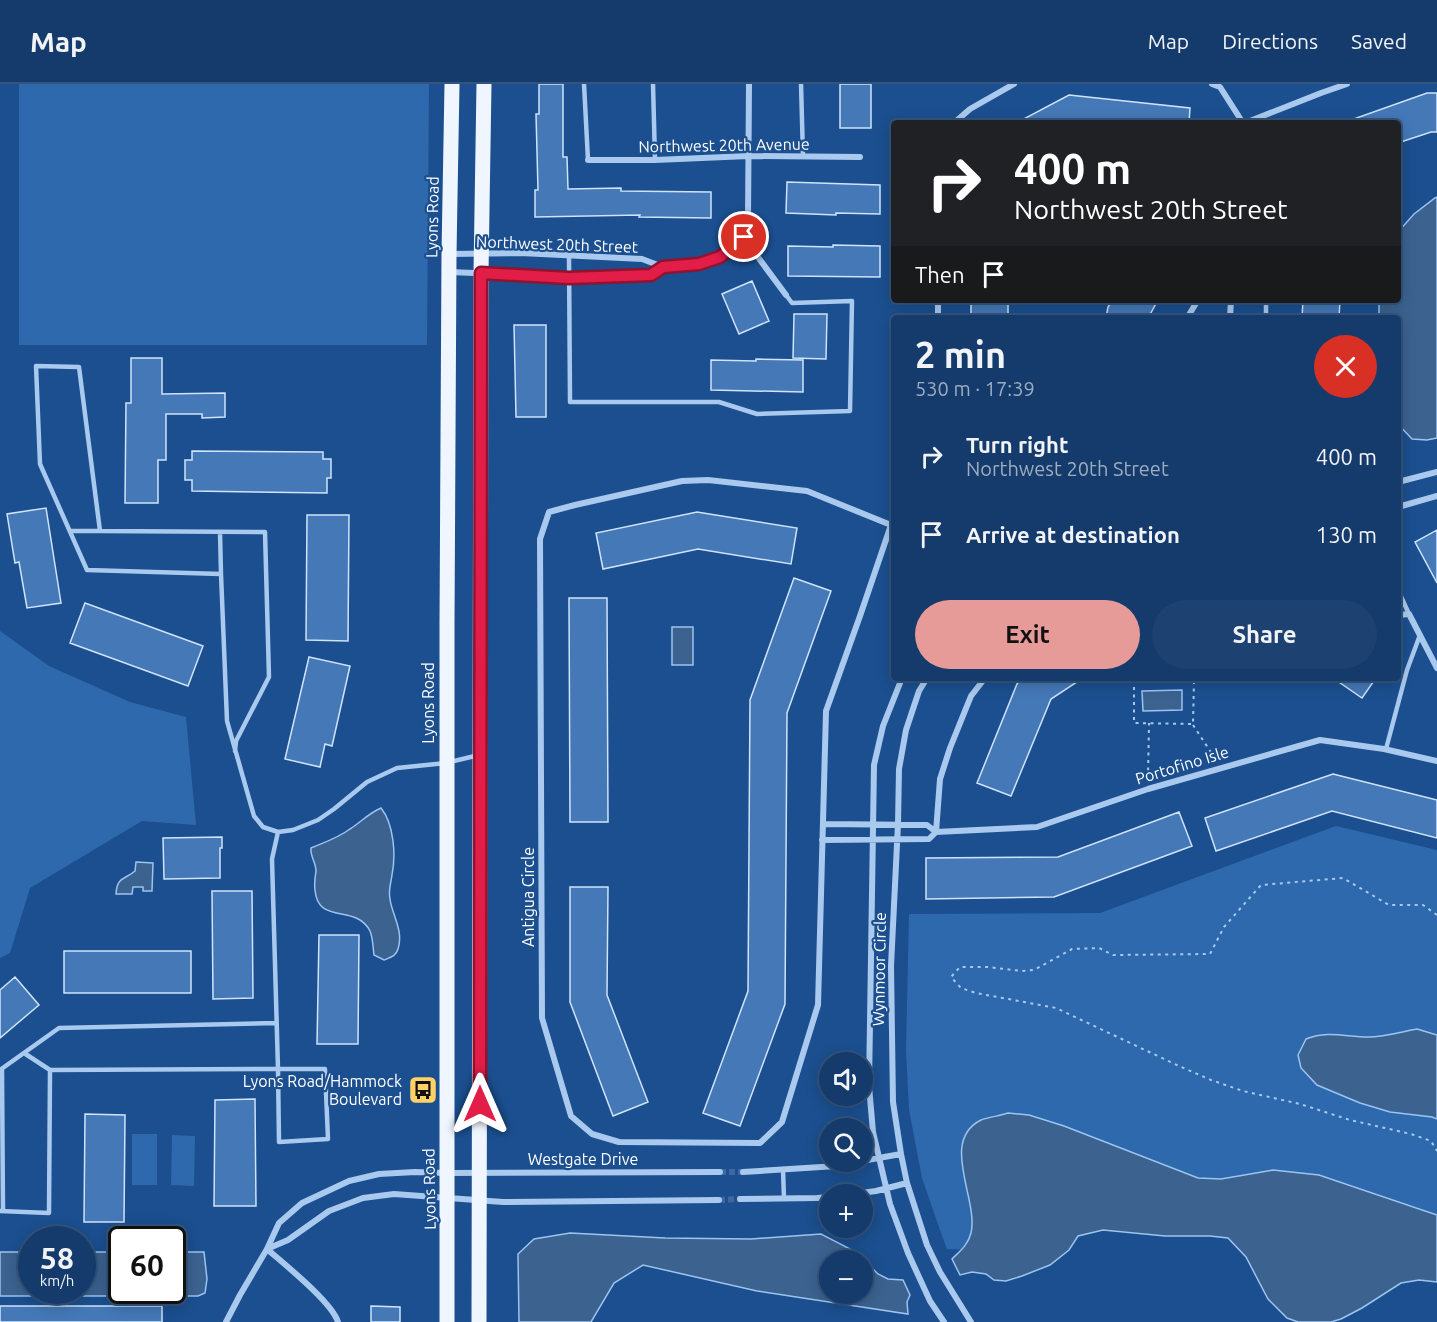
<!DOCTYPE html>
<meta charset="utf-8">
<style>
body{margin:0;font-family:Ubuntu,sans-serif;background:#1d4271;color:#f1f3f6;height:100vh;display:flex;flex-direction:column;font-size:22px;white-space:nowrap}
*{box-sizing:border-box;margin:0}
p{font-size:20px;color:#9dadc1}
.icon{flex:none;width:33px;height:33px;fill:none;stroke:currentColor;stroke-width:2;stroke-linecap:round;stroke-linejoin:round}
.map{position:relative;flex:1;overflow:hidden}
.sheet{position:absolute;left:891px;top:231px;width:510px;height:366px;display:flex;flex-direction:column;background:#143b6b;border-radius:6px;box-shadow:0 3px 15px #0003,0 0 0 2px #33557e}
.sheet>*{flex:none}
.banner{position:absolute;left:891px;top:36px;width:510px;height:183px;border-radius:6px;box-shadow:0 3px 15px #0003,0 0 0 2px #33557e;background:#202124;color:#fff;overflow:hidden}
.tools{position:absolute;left:819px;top:968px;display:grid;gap:12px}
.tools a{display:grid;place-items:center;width:54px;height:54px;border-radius:50%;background:#143b6b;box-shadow:0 3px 15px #0003,0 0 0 2px #33557e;font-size:30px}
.speed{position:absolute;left:18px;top:1142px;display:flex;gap:12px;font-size:30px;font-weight:700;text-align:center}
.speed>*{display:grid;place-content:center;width:78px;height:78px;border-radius:50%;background:#143b6b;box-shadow:0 3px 15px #0003,0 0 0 2px #33557e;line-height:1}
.speed small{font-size:15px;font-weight:400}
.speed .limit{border:3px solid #111;border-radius:9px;background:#fff;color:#111}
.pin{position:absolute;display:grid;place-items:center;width:51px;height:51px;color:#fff;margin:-26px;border:3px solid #fff;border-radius:50%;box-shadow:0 2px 6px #0007}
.me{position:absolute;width:66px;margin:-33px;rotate:0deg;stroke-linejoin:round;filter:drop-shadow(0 0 4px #0008)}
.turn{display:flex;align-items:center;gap:21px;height:126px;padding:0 24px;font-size:27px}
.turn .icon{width:78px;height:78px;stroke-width:2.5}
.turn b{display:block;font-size:42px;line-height:51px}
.then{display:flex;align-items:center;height:57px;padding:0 24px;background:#0003;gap:12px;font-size:22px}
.round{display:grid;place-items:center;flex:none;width:63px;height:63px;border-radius:32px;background:#1d4271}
.head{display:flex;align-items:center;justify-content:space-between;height:102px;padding:0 24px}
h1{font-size:36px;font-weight:600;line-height:45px}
.button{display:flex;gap:12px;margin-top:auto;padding:12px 24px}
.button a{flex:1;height:69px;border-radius:36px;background:#e69b98;color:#111;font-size:24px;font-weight:600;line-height:69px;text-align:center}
.button a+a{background:#1d4271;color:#f1f3f6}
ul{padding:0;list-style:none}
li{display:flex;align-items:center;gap:18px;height:78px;padding:0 24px}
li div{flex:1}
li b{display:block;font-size:22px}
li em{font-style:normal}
header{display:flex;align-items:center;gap:36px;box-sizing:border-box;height:84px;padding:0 30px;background:#143b6b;border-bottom:2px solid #33557e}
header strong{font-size:28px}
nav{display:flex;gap:33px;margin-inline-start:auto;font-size:21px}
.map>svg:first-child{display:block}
</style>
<header>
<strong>Map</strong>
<nav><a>Map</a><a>Directions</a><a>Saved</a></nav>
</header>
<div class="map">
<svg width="1437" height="1238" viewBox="0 0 1437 1238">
<rect width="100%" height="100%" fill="#1b4f8f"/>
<!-- green -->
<path fill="#2e69ad" d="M19,0H429L427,261H19Z
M0,547L49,582L130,618L186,633L196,741L142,737L30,804L10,869L0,874Z
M1336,742L1437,766V1167L1233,1122L977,1166L947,1165L941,1149L922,1094L909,1026L906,966L909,830L1100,829Z
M132,1050H157V1101H132Z
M172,1051L195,1052L194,1102L171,1101Z"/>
<!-- water -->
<path fill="#3c6290" stroke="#9cc4f0" stroke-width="1.5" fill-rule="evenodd" d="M1437,113V354L1427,356L1412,355L1398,340V234H1379V216H1398V148L1414,130L1435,114Z
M672,543H693V581H672Z
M1182,606V626L1143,627L1142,607Z
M381,724C394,740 396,771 392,791C391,799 388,806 390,815C392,831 404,847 398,865C396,872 391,873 384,876L374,871C373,864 373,854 370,847C356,819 318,842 315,806C314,799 315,793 316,787C316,779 310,772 311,764C325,758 338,754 350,745C361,738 369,729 381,724Z
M136,778L153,779L152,807H143V803H133L132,810H116C117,792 125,796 135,787Z
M1417,945L1437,951V1035L1432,1033L1390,1028L1360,1019L1317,1001L1301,984L1298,971L1306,955C1328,946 1346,953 1368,953C1384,953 1401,948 1417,945Z
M1008,1029L1029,1031L1064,1042L1198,1094L1221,1095L1273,1086L1319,1091L1437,1131V1198L1419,1196L1401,1199L1362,1224L1341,1235L1331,1238H1298L1287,1234L1268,1215L1246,1173L1228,1154L1210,1152H1165L1103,1146L1078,1152L1069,1166L1050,1181L1022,1192L1006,1197L994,1196L986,1190L972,1188L960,1191L952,1175C960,1167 968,1161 971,1149C979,1116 939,1057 981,1036C989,1033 999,1032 1008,1029Z
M570,1149L665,1154L751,1155L821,1150L856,1168L878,1190L888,1195L903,1196L910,1211L907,1218L908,1230L757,1207L643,1181L614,1199L591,1238H519L518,1170L534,1155ZM830,1176H862V1209H830Z
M0,1168H31L32,1206H82L83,1168H121L122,1206H172L173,1168H204L207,1195L205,1209L198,1212H0Z"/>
<!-- building -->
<path fill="#4478b7" stroke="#cfe3fa" stroke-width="1.5" d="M539,0H563V73H567L568,105L621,104V107L711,108V134L639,133L640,131L535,133V106H538L536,30H539Z
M840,0H871V44H840Z
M1427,9H1437V48H1431L1398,59V39H1348V37Z
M1069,11L1190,24L1189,39H1016Z
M787,98L880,101V130L836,129V131L786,129Z
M833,161L880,162V193L788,192V162L833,163Z
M752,197L769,237L739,250L722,210Z
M971,216H1008V234H971Z
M1113,216H1158L1148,234H1106L1108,223Z
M1303,216H1340L1339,234H1302Z
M794,230H827L826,275L793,274Z
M514,241H546V333H516Z
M131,274H162V310L225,309V333L202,334V330H166V376H158V419H125L126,319H131Z
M756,275L803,276V308L711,306V276L756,277Z
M192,367L323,368V375H331V394H327V409L192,407V396H185V376H192Z
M46,424L61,519L27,524L19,478L15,479L7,430Z
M697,428L797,444L791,480L698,465L603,485L596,449Z
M307,431H349L348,557L306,556Z
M1437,446V499L1415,458Z
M794,494L831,507L787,629L785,920L740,1042L703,1029L748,907L750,616Z
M569,514H607L608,738H570Z
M85,519L203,562L188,602L70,559Z
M309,573L350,582L332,662L325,660L320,683L285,675Z
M1022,594H1083L1051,615L1011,712L977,699L1017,600Z
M1333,594H1376L1362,614Z
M1333,690L1437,716V754L1332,727L1216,767L1205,734Z
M1179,728L1192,762L1054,813L926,815V774L1058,773Z
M222,753V764H220V794L164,795L163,754Z
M570,803H608L607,911L648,1018L613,1032L570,918Z
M212,807H252L253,914L213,915Z
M319,851H359L358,960H317Z
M64,867H191V909H64Z
M15,893L39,921L0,954V906Z
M255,1015L256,1122H214L215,1016Z
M85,1030L125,1031L124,1138H84Z
M0,1222H162V1238H0Z
M371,1222L400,1223V1238H371Z"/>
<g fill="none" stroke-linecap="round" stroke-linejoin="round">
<!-- minor-tunnel -->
<path stroke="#3d69a0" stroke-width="6" stroke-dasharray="6 3" stroke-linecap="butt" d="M720,1088H743
M719,1116L740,1115"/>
<!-- path -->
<path stroke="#a9c9ee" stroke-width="2" stroke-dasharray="3 4.5" stroke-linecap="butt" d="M1134,596L1194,597L1193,640L1134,639Z
M1193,641L1216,676
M1148,694L1149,639
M1437,831L1423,821H1389L1343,794L1261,801L1224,843L1210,870L1113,871L1099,864L1072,865L1034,886L1022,887L988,883H960L951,893L961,904L976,909L1056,924L1179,982L1211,996L1243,1007L1300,1020L1350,1036L1411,1050L1431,1057L1437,1067"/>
<!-- service -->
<path stroke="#a9c9ee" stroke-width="4.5" d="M584,0L588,76
M653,0L655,76
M801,0L803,72
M569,172L570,318H719L757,330L850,327L852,217L792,219L786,211
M1266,234V216
M70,447H100
M220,448L221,490
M1398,506L1409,530
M1386,665L1407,586L1420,551
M235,667L236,657L269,593L265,448L100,447L79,283L36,282L40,380L87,486L221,490L227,637L254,732L263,743L278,748L293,746L318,736L334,725L367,698L397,684L446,679L479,671
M24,969L50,986
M2,985L3,1127
M278,985H325L328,1055L279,1058Z
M0,986L59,944L276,939
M783,1085L784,1115
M0,1127L49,1129L50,986L278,985L272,775L278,748"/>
<!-- minor -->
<path stroke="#a9c9ee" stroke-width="6" d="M1212,0L1220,3L1243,39
M954,39L970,25L1014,0
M1245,39L1321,9L1347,0
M588,76H655L749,72L860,73
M743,153L748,136L749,0
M743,153L786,211
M449,170L521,169L642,175L663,183L699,180L720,173L743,153
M450,188L569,193L651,191L663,183
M938,234V216
M1187,234L1198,216
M1230,234L1231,216
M708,396L807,407L891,441L860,532L826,627L818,921L782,1038L760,1059L619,1058L592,1050L571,1032L542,934L540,455L549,428L575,421L682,397Z
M1398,398L1437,388
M1398,423L1437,412
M1398,531L1409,530L1437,584
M902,594L883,642L874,681L869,1002L873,1048L890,1120L908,1169L930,1217L944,1238
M927,594L919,607L906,646L899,685L898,740L891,882L893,1018L901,1070L907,1099L927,1161L940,1188L971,1238
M823,740L927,741L936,748L1037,743L1148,705L1320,656L1384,665L1437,677
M822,756L929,755L936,748L940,695L950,664L971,612L985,594
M862,1077L901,1070
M743,1088L837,1082L862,1077
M854,1110L876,1107L907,1099
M740,1115L817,1114L830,1113
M267,1165L288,1156L329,1127L363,1114L394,1110L503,1118L719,1116
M267,1165C284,1180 332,1218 338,1238
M226,1238L240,1211L267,1165L279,1139L302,1119L349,1097L379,1090L415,1088L446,1089L720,1088"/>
<!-- primary -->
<path stroke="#f0f6ff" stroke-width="15" d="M447,1238V541L449,170L452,0
M479,1238L481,189L484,0"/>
</g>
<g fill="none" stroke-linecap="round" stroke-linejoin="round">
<!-- route casing -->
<g stroke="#92132f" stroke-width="15">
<path id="route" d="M480,1020L481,189L569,194L651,191L663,183L699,180L720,173L744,153"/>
</g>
<!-- route -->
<use href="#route" stroke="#e11d48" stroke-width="10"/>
</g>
<!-- icons -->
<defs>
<g id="bus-square" transform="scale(1.5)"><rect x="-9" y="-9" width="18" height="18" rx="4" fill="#ffd166" stroke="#1b4f8f"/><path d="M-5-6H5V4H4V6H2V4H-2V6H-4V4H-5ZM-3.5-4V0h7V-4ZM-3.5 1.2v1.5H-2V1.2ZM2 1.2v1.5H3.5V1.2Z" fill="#111"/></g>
</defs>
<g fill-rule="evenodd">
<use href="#bus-square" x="423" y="1006"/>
</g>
<g text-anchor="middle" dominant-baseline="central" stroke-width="4.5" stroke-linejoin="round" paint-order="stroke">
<!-- street labels -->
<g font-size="16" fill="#fff" stroke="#1b4f8f">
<text transform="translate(724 61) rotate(-1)">Northwest 20th Avenue</text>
<text transform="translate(432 133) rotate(-89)">Lyons Road</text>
<text transform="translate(557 160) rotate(2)">Northwest 20th Street</text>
<text transform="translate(428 619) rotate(-90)">Lyons Road</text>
<text transform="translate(1182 681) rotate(-17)">Portofino Isle</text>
<text transform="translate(528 813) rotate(-90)">Antigua Circle</text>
<text transform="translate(879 885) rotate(-89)">Wynmoor Circle</text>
<text x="583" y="1075">Westgate Drive</text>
<text transform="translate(429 1105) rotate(-91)">Lyons Road</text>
</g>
<!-- poi labels -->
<g font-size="16" fill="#fff" stroke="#1b4f8f" text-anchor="end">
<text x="402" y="997">Lyons Road/Hammock<tspan x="402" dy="18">Boulevard</tspan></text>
</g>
</g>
</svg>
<div class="tools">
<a><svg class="icon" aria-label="sound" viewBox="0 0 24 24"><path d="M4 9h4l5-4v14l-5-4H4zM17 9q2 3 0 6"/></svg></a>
<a><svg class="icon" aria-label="search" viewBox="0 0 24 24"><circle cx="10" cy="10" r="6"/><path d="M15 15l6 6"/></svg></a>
<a>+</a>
<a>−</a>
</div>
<div class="speed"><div>58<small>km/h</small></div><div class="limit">60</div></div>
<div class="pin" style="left:744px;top:153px;background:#d93025"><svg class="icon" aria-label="arrive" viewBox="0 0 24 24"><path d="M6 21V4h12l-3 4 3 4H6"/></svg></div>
<svg class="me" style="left:480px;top:1020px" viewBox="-20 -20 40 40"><path d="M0-17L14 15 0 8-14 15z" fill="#e11d48" stroke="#fff" stroke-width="4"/></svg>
<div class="banner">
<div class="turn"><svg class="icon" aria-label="right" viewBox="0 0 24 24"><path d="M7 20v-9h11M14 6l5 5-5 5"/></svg><div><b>400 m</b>Northwest 20th Street</div></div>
<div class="then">Then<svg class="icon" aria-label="arrive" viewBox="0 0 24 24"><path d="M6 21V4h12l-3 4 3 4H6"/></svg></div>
</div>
<section class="sheet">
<div class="head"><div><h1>2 min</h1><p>530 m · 17:39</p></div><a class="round" style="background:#d93025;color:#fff"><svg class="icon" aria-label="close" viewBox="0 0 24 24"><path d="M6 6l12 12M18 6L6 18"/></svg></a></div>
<ul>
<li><svg class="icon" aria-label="right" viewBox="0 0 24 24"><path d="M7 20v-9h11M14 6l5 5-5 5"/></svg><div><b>Turn right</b><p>Northwest 20th Street</p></div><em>400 m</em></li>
<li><svg class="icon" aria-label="arrive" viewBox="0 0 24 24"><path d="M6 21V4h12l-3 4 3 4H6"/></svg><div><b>Arrive at destination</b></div><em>130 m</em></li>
</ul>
<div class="button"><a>Exit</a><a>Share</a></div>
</section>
</div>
